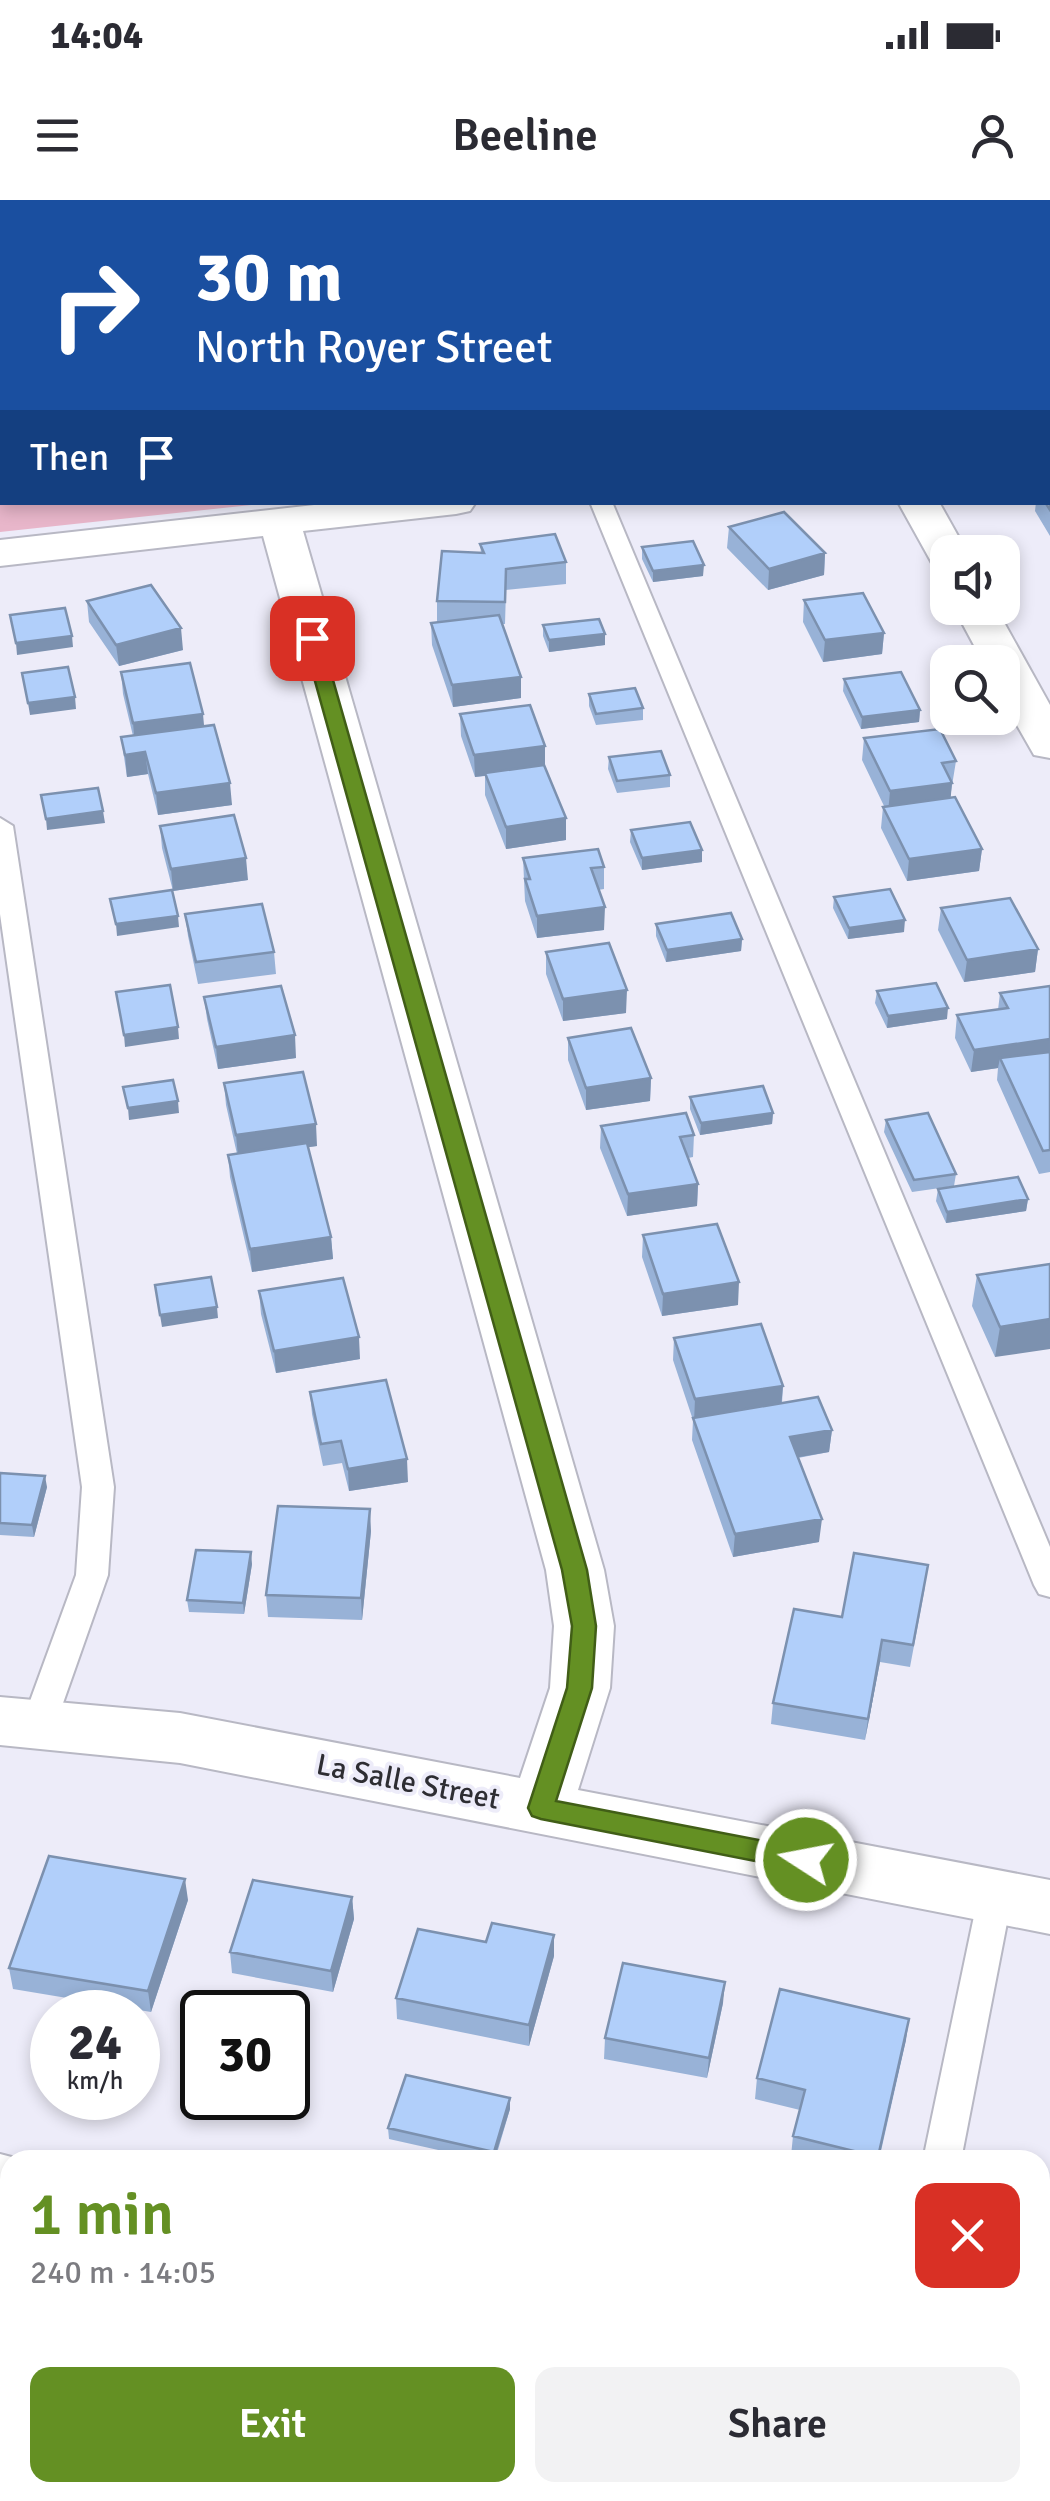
<!DOCTYPE html>
<meta charset="utf-8">
<style>
body{margin:0;font-family:Signika,sans-serif;background:#f2f2f3;color:#2b2b33;height:100vh;display:flex;flex-direction:column;font-size:38px;white-space:nowrap}
*{box-sizing:border-box;margin:0}
p{font-size:32px;color:#7c7c81}
.icon{flex:none;width:55px;height:55px;fill:none;stroke:currentColor;stroke-width:2;stroke-linecap:round;stroke-linejoin:round}
.map{position:relative;flex:1;overflow:hidden}
.side{position:absolute;left:0px;top:1950px;width:1050px;height:352px;display:flex;flex-direction:column;background:#fff;border-radius:30px 30px 0 0;box-shadow:0 5px 15px #0003}
.side>*{flex:none}
.top-card{position:absolute;left:0px;top:0px;width:1050px;height:305px;box-shadow:0 5px 15px #0003;background:#1a4fa0;color:#fff;overflow:hidden}
.buttons{position:absolute;left:930px;top:335px;display:grid;gap:20px}
.buttons a{display:grid;place-items:center;width:90px;height:90px;border-radius:20px;background:#fff;box-shadow:0 5px 15px #0003;font-size:50px}
.speed{position:absolute;left:30px;top:1790px;display:flex;gap:20px;font-size:50px;font-weight:700;text-align:center}
.speed>*{display:grid;place-content:center;width:130px;height:130px;border-radius:50%;background:#fff;box-shadow:0 5px 15px #0003;line-height:1}
.speed small{font-size:25px;font-weight:400}
.speed .limit{border:5px solid #111;border-radius:15px;background:#fff;color:#111}
.pin{position:absolute;display:grid;place-items:center;width:85px;height:85px;color:#fff;margin:-42px;border-radius:20px;box-shadow:0 5px 15px #0006}
.me{position:absolute;width:110px;margin:-55px;rotate:281deg;stroke-linejoin:round;filter:drop-shadow(0 0 8px #0008)}
.turn{display:flex;align-items:center;gap:35px;height:210px;padding:0 30px;font-size:45px}
.turn .icon{width:130px;height:130px;stroke-width:2.5}
.turn b{display:block;font-size:70px;line-height:85px}
.then{display:flex;align-items:center;height:95px;padding:0 30px;background:#0003;gap:20px;font-size:38px}
.round{display:grid;place-items:center;flex:none;width:105px;height:105px;border-radius:20px;background:#f2f2f3}
.head{display:flex;align-items:center;justify-content:space-between;height:170px;padding:0 30px}
h1{font-size:60px;font-weight:600;line-height:75px;color:#649023}
.primary-button{display:flex;gap:20px;margin-top:auto;padding:20px 30px}
.primary-button a{flex:1;height:115px;border-radius:20px;background:#649023;color:#fff;font-size:40px;font-weight:600;line-height:115px;text-align:center}
.primary-button a+a{background:#f2f2f3;color:#2b2b33}
.status{display:flex;justify-content:space-between;align-items:center;height:70px;padding:0 50px;background:#fff;direction:ltr}
.status svg{height:28px;fill:currentColor}
header{display:flex;justify-content:space-between;align-items:center;height:130px;padding:0 30px;background:#fff;font-size:45px;font-weight:600}
.map>svg:first-child{display:block}
</style>
<div class="status"><b>14:04</b><svg viewBox="0 0 49 12"><path d="M0 12V9h3v3zM5 12V6h3v6zM10 12V3h3v9zM15 12V0h3v12zM26 1h20v11H26zM47 4h2v5h-2z"/></svg></div>
<header><svg class="icon" aria-label="menu" viewBox="0 0 24 24"><path d="M4 6h16M4 12h16M4 18h16"/></svg>Beeline<svg class="icon" aria-label="person" viewBox="0 0 24 24"><circle cx="12" cy="8" r="4"/><path d="M4 21q1-7 8-7t8 7"/></svg></header>
<div class="map">
<svg width="1050" height="2301" viewBox="0 0 1050 2301">
<rect width="100%" height="100%" fill="#edecf9"/>
<!-- green -->
<path fill="#e8b6ca" d="M0,0H1050V218L1048,2H2V302L269,303L0,332Z"/>
<g fill="none" stroke-linecap="round" stroke-linejoin="round">
<!-- lane casing -->
<g stroke="#b8b8c4" stroke-width="4">
<path id="lane" d="M590,302H612L1050,1347V1397L1039,1394L1034,1385Z
M0,618L13,626L114,1287L108,1375L56,1523L51,1532L39,1536L27,1532L22,1523L76,1375L82,1287L0,714Z
M995,1682L1007,1687L1012,1697L961,1960H923L978,1697L983,1687Z
M0,1954L23,1960H10V1989L0,1988Z
M1040,2165L1050,2168V2206L1040,2203Z"/>
</g>
<!-- street casing -->
<g stroke="#b8b8c4" stroke-width="4">
<path id="street" d="M1050,225V249L1048,250V226Z
M341,302H476L470,311L456,314L303,331L604,1370L614,1426L610,1488L578,1590L1050,1680V1734L180,1563L0,1545V1497L180,1513L520,1578L550,1488L554,1426L546,1370L263,336L0,366V340Z
M898,302H939L967,352H948V368L933,365Z
M954,408H996L1050,505V558L1034,555L1002,499V462H983Z"/>
</g>
<!-- path -->
<path stroke="#9999a2" stroke-width="8" stroke-dasharray="2.5 9" stroke-linecap="butt" d="M0,2094L10,2093
M850,2292L882,2301"/>
<!-- lane -->
<use href="#lane" fill="#fff" fill-rule="evenodd"/>
<!-- street -->
<use href="#street" fill="#fff" fill-rule="evenodd"/>
</g>
<!-- wall -->
<path fill="#98b2d7" d="M1050,289V336L1035,311L1036,302H1048Z
M729,327L825,353L824,375L768,390L727,348Z
M480,344L566,362V384L506,390L505,424H502L521,477V498L453,507L432,445L431,423L437,422V401L481,353Z
M642,347L703,376L653,382L642,359Z
M804,400L884,433L882,454L823,462L803,422Z
M87,401L183,450L119,466L89,422Z
M543,425L605,434V445L549,452L543,436Z
M121,472L204,527L232,605L158,615L148,574L127,577L121,537L133,536L123,494Z
M844,479L920,510L919,522L861,529L843,491Z
M589,494L643,508V520L596,525L589,506Z
M460,514L545,567L566,618V640L506,649L485,595V576L475,577L461,536Z
M864,538L956,561L950,598L982,649L979,671L907,681L881,628L883,607L884,606L862,560Z
M609,557L670,575V587L617,593L608,569Z
M160,626L248,680L173,691L162,648Z
M631,630L702,662L642,670L630,642Z
M523,658L604,667V689L598,690L604,730L537,738L525,701Z
M834,697L904,732L848,739L833,708Z
M941,708L1038,749L1035,772L964,782L938,730Z
M185,714L274,752L276,774L198,784L188,736Z
M656,724L742,739L741,751L666,762L656,736Z
M546,752L626,813L563,821L546,774Z
M1050,786V972L1039,974L997,880L998,868L971,872L955,838L957,815L998,810L1000,793Z
M877,791L947,819L887,828L875,803Z
M204,797L296,858L218,869L207,819Z
M568,838L651,878L650,901L586,910L568,860Z
M224,883L317,946L308,947L331,1037L333,1059L252,1072L230,977L228,955L237,954L226,905Z
M690,897L773,913L772,924L700,935L690,909Z
M886,920L956,974L954,986L912,992L884,932Z
M601,926L694,935L693,957L688,958L698,984L697,1006L627,1016L600,948Z
M938,989L1028,999L1026,1011L946,1023L936,1001Z
M643,1035L738,1105L662,1116L642,1057Z
M1050,1064L995,1157L972,1106L977,1075Z
M259,1091L360,1159L276,1173L261,1114Z
M674,1138L783,1186L782,1203L832,1230L829,1252L798,1258L819,1342L733,1357L692,1240L693,1220L673,1160Z
M310,1192L408,1282L349,1291L342,1263L323,1266L312,1214Z
M0,1273L47,1287L34,1337L0,1335Z
M371,1331L362,1420L268,1417L266,1395Z
M252,1364L244,1414L189,1412L187,1400Z
M925,1387L910,1467L880,1462L865,1540L771,1524L773,1503L842,1417Z
M352,1697L354,1719L333,1792L232,1773L230,1752Z
M188,1700L151,1812L13,1789L9,1768Z
M554,1756L529,1846L397,1819L396,1798Z
M723,1803L707,1878L604,1859L605,1838Z
M906,1840L879,1960H807L791,1956L793,1936L800,1910L755,1899L757,1878Z
M510,1909L495,1960H483L389,1939L388,1928Z
M1040,2051L1050,2053V2127L1040,2125Z"/>
<!-- shaded-wall -->
<path fill="#7c91af" d="M825,353L824,375L768,390L769,369Z
M704,365L703,376L653,382V371Z
M181,428L183,450L119,466L116,445Z
M884,433L882,454L823,462L825,440Z
M605,434V445L549,452V440Z
M72,436L73,447L17,455L16,443Z
M521,477V498L453,507L452,485Z
M75,497L76,509L30,515L28,503Z
M920,510L919,522L861,529L862,517Z
M203,514L205,536L135,545L133,523Z
M545,546V568L475,577L474,555Z
M145,552L148,574L127,577L125,555Z
M230,583L232,605L158,615L156,593Z
M952,583L950,605L888,613L890,591Z
M103,611L105,623L47,630L46,619Z
M566,618V640L506,649V627Z
M982,649L979,671L907,681L909,659Z
M702,650V662L642,670V658Z
M246,658L248,680L173,691L171,669Z
M605,707L604,730L537,738V716Z
M178,716L179,727L117,736L116,724Z
M905,720L904,732L848,739L849,728Z
M742,739L741,751L666,762L667,750Z
M1038,749L1035,772L964,782L967,760Z
M627,790L626,813L563,821V799Z
M948,808L947,819L887,828L888,816Z
M178,827L179,839L125,847L124,835Z
M295,835L296,858L218,869L216,847Z
M1050,839V861L1000,858L998,868L971,872L974,850Z
M651,878L650,901L586,910V888Z
M178,901L179,913L129,920L128,908Z
M773,913L772,924L700,935L701,923Z
M316,924L317,946L238,957L236,935Z
M698,984L697,1006L627,1016L628,994Z
M1028,999L1026,1011L946,1023L947,1012Z
M331,1037L333,1059L252,1072L250,1049Z
M739,1082L738,1105L662,1116L663,1094Z
M217,1107L218,1118L162,1127L160,1115Z
M1050,1119V1149L995,1157L1000,1127Z
M359,1137L360,1159L276,1173L274,1151Z
M783,1186L781,1208L694,1222L695,1199Z
M832,1230L829,1252L788,1259L790,1237Z
M407,1259L408,1282L349,1291L348,1269Z
M45,1276L47,1287L34,1337L32,1325Z
M370,1309L371,1331L362,1420L361,1398Z
M822,1319L819,1342L733,1357L735,1334Z
M251,1352L252,1364L244,1414L243,1403Z
M882,1440L880,1462L865,1540L868,1519Z
M185,1679L188,1700L151,1812L148,1791Z
M352,1697L354,1719L333,1792L331,1771Z
M554,1735V1756L529,1846V1825Z
M725,1782L723,1803L707,1878L709,1858Z
M909,1819L906,1840L878,1960V1957Z
M510,1898V1909L494,1960V1952Z"/>
<!-- building -->
<path fill="#b1cffa" stroke="#7c91af" stroke-width="2.5" d="M1048,289H1050V310L1045,302H1048Z
M784,312L825,353L769,369L729,327Z
M555,334L566,362L506,369L505,402L437,401L442,351L484,353L480,344Z
M693,341L704,365L653,371L642,347Z
M151,385L181,428L116,445L87,401Z
M863,393L884,433L825,440L804,400Z
M65,408L72,436L16,443L10,415Z
M499,415L521,477L452,485L431,423Z
M599,419L605,434L549,440L543,425Z
M190,463L203,514L133,523L121,472Z
M68,467L75,497L28,503L22,473Z
M901,472L920,510L862,517L844,479Z
M635,488L643,508L596,514L589,494Z
M530,505L545,546L474,555L460,514Z
M214,525L230,583L156,593L145,552L125,555L121,537Z
M940,529L956,561L942,563L952,583L890,591L864,538Z
M661,551L670,575L617,581L609,557Z
M544,565L566,618L506,627L485,573Z
M98,588L103,611L46,619L41,595Z
M955,597L982,649L909,659L883,607Z
M234,615L246,658L171,669L160,626Z
M690,622L702,650L642,658L631,630Z
M598,649L604,667L591,668L605,707L537,716L525,679H530L523,658Z
M890,689L905,720L849,728L834,697Z
M172,690L178,716L116,724L110,699Z
M1010,698L1038,749L967,760L941,708Z
M262,704L274,752L196,762L185,714Z
M731,713L742,739L667,750L656,724Z
M609,743L627,790L563,799L546,752Z
M936,783L948,808L888,816L877,791Z
M170,785L178,827L124,835L116,792Z
M281,786L295,835L216,847L204,797Z
M1050,786V839L974,850L957,815L1008,808L1000,793Z
M631,828L651,878L586,888L568,838Z
M1050,852V950L1043,951L1000,858Z
M303,872L316,924L236,935L224,883Z
M173,880L178,901L128,908L123,887Z
M763,886L773,913L701,923L690,897Z
M686,913L694,935L680,937L698,984L628,994L601,926Z
M928,913L956,974L914,980L886,920Z
M307,943L331,1037L250,1049L228,955Z
M1018,977L1028,999L947,1012L938,989Z
M717,1024L739,1082L663,1094L643,1035Z
M1050,1064V1119L1000,1127L977,1075Z
M211,1077L217,1107L160,1115L155,1085Z
M343,1078L359,1137L274,1151L259,1091Z
M761,1124L783,1186L695,1199L674,1138Z
M386,1180L407,1259L348,1269L341,1241L321,1244L310,1192Z
M818,1197L832,1230L790,1237L822,1319L735,1334L693,1218Z
M0,1273L45,1276L32,1325L0,1323Z
M278,1306L370,1309L361,1398L266,1395Z
M196,1350L251,1352L243,1403L187,1400Z
M854,1353L928,1365L913,1445L882,1440L868,1519L773,1503L794,1409L842,1417Z
M49,1656L185,1679L148,1791L9,1768Z
M253,1680L352,1697L331,1771L230,1752Z
M492,1723L554,1735L529,1825L396,1798L418,1729L486,1742Z
M623,1763L725,1782L709,1858L605,1838Z
M780,1789L909,1819L878,1957L793,1936L805,1890L757,1878Z
M406,1875L510,1898L494,1952L388,1928Z
M1040,2051L1050,2053V2116L1040,2114Z"/>
<!-- route -->
<path fill="#649023" stroke="#415e17" stroke-width="2.5" d="M312,432L321,438L587,1370L596,1426L592,1488L556,1601L806,1649L815,1652L819,1660L815,1668L806,1671L541,1619L532,1616L528,1608L567,1488L572,1426L562,1370L303,438Z"/>
<g text-anchor="middle" dominant-baseline="central" stroke-width="8" stroke-linejoin="round" paint-order="stroke">
<!-- street labels -->
<g font-size="30" fill="#2d2d32" stroke="#edecf9">
<text transform="translate(408 1582) rotate(11)">La Salle Street</text>
</g>
</g>
</svg>
<div class="buttons">
<a><svg class="icon" aria-label="sound" viewBox="0 0 24 24"><path d="M4 9h4l5-4v14l-5-4H4zM17 9q2 3 0 6"/></svg></a>
<a><svg class="icon" aria-label="search" viewBox="0 0 24 24"><circle cx="10" cy="10" r="6"/><path d="M15 15l6 6"/></svg></a>
</div>
<div class="speed"><div>24<small>km/h</small></div><div class="limit">30</div></div>
<div class="pin" style="left:312px;top:438px;background:#d93025"><svg class="icon" aria-label="arrive" viewBox="0 0 24 24"><path d="M6 21V4h12l-3 4 3 4H6"/></svg></div>
<svg class="me" style="left:806px;top:1660px" viewBox="-20 -20 40 40"><circle r="17" fill="#649023" stroke="#fff" stroke-width="3"/><path d="M0-11L8 9 0 5-8 9z" fill="#fff"/></svg>
<div class="top-card">
<div class="turn"><svg class="icon" aria-label="right" viewBox="0 0 24 24"><path d="M7 20v-9h11M14 6l5 5-5 5"/></svg><div><b>30 m</b>North Royer Street</div></div>
<div class="then">Then<svg class="icon" aria-label="arrive" viewBox="0 0 24 24"><path d="M6 21V4h12l-3 4 3 4H6"/></svg></div>
</div>
<section class="side">
<div class="head"><div><h1>1 min</h1><p>240 m · 14:05</p></div><a class="round" style="background:#d93025;color:#fff"><svg class="icon" aria-label="close" viewBox="0 0 24 24"><path d="M6 6l12 12M18 6L6 18"/></svg></a></div>
<div class="primary-button"><a>Exit</a><a>Share</a></div>
</section>
</div>
